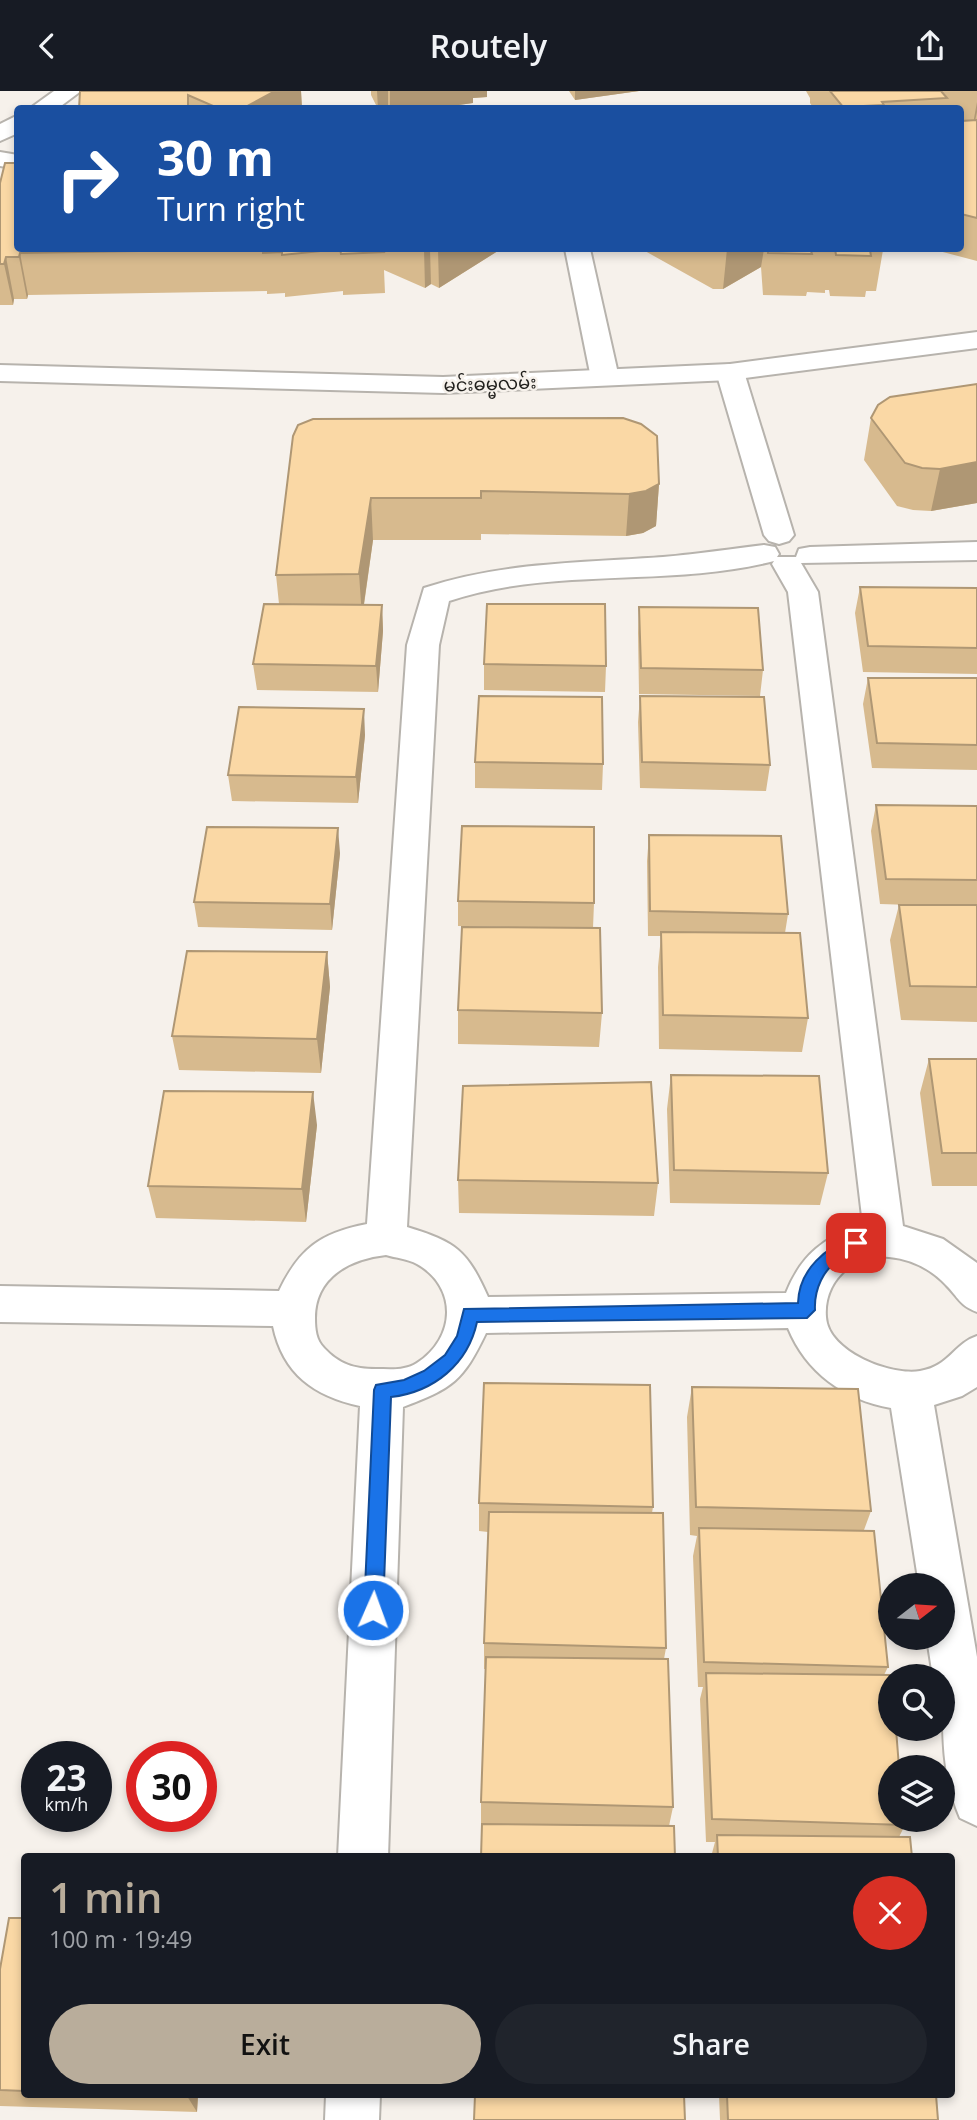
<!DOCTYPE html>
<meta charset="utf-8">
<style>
body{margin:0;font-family:"Open Sans","Noto Sans Myanmar",sans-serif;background:#20242c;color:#f1f3f6;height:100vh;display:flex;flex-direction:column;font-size:26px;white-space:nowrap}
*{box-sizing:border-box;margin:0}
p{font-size:23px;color:#9ea1a6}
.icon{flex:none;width:38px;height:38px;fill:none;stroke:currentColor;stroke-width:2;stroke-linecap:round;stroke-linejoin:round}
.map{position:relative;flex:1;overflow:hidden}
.side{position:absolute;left:21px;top:1762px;width:934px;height:245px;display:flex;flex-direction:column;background:#171b24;border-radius:7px;box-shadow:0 4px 10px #0003}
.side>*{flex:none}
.guide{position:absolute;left:14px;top:14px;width:950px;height:147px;border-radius:7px;box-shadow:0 4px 10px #0003;background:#1a4fa0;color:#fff;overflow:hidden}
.needle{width:46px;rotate:73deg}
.tools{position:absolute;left:878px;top:1482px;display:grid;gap:14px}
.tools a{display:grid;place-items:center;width:77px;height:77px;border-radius:50%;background:#171b24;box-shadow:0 4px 10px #0003;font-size:35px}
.speed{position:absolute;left:21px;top:1650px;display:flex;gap:14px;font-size:35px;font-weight:700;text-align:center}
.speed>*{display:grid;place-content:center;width:91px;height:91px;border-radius:50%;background:#171b24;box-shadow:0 4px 10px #0003;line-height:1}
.speed small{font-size:18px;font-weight:400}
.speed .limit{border:10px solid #d22;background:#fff;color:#111}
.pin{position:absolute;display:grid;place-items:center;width:60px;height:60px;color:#fff;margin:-30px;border-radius:14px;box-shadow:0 4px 10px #0006}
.me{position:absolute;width:77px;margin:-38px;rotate:2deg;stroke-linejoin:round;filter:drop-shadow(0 0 5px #0008)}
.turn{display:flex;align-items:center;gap:24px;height:147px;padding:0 28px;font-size:32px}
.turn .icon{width:91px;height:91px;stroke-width:2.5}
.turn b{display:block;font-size:49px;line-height:60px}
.round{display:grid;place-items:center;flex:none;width:74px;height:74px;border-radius:37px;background:#20242c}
.overview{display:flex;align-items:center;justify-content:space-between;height:119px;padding:0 28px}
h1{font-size:42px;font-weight:600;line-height:52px;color:#b9ad9b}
.button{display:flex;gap:14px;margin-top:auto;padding:14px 28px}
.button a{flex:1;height:80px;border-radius:42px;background:#b9ad9b;color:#111;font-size:28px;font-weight:600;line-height:80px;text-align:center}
.button a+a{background:#20242c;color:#f1f3f6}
header{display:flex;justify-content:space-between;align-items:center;height:91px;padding:0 28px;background:#171b24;font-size:32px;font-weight:600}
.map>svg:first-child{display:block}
</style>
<header><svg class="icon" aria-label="back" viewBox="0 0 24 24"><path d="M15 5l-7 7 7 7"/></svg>Routely<svg class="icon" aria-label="share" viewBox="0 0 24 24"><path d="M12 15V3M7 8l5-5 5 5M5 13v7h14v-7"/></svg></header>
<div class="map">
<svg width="977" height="2029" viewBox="0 0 977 2029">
<rect width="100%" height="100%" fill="#f6f1eb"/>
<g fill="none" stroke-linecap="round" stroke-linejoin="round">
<!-- minor casing -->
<g stroke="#b7b3ad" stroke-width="4">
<path id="minor" d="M54,0H81L57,18H29Z
M18,24V42L0,50V33Z
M0,61L18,64V78L0,75Z
M565,158H590L619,287L615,293H595L591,287Z
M730,273L740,275L744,281L794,444L789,450L779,453L769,450L764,444L716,281L720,275Z
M977,451V469L801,472L818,501L903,1135L943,1148L977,1172V1221C959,1214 959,1207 946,1194C931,1178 911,1168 889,1166C853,1162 823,1191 826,1226C828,1261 891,1285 920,1280C950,1275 953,1253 977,1245V1296L962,1305L934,1314L977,1566V1735L960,1727C940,1681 943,1634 943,1586H933L927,1547H943V1494H919L891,1317C844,1309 806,1281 788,1237L486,1242C463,1290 453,1297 403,1316L388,1766H338L360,1315C314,1305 283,1283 273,1235L0,1231V1195L279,1200C299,1158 320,1142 367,1133L407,554L424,497C503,471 581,472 663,466C697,463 730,458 764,454L775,456L779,463L777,466H796L799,458L810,456ZM774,470L772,473L788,501L863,1134C825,1145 801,1164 786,1202L488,1206C467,1159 456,1151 407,1136L439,554L449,510C554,475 668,497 774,470ZM386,1164C396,1167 408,1168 417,1173C458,1196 456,1247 417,1272C405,1280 390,1278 376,1278C354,1278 339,1273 324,1257C316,1249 315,1238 315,1227C315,1186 350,1168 386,1164Z
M326,2004H380L379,2029H325Z"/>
</g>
<!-- secondary casing -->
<g stroke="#b7b3ad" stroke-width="4">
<path id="secondary" d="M977,241V257L730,289L443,302L0,290V274L443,286L730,273Z"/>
</g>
<!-- minor -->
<use href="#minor" fill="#fff" fill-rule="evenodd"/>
<!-- secondary -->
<use href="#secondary" fill="#fff" fill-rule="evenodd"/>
</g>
<!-- wall -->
<path fill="#d7ba8e" d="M80,0H301L302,18H79Z
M371,0H487V6L473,7V12L430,18H378L371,4Z
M569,0H639L575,9Z
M806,0H977V170L939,160V158H961V18H814L810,12V7Z
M0,92L18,158H501L439,197L431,193L425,197L384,179L385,202L343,204V200L285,206V202L267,203V200L28,204L27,208H14L13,214H0Z
M645,158H883V159L876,200H866L865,206L830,205L829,199H825V202L807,201L806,205L763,204L761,176L723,198H713L645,160Z
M977,293V412L931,420L913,419L897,415L864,369L871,327Z
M293,345L659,393L656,435L643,442L626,445L481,443V449H373L364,514H382L383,540L378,601L257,599L253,573L279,513L276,484Z
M860,496L977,499V583L863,581L855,522Z
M639,516L763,579L760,605L639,603L638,542Z
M484,573L606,575L605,601L484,599Z
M868,587H977V679L872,677L863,613Z
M640,605L770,674L766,700L640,697L638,631Z
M365,644L358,712L232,710L228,684Z
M475,671L603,673L602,699L475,697Z
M876,714L977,715V931L901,929L890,849L899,814H911L880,813L871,740Z
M649,744L788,823L785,842L808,927L802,961L659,958L658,876L661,845H648L647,770Z
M340,762L332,839L198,836L194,811Z
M458,810L594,812L593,837L602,922L599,956L458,953V919L553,837L458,835Z
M327,861L330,896L321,982L179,979L172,945Z
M929,968H977V1095H932L920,1002Z
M671,984L828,1082L820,1114L670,1112L667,1018Z
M317,1034L306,1131L156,1127L148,1095Z
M458,1089L658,1092L654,1125L459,1122Z
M692,1296L871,1420L864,1439L888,1576L884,1584L905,1734L899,1746L912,1766H711L715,1751H706L700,1608L703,1596H698L693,1465L697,1445L690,1444L687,1326Z
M479,1412L653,1416L652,1422L666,1557L664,1568L673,1716L669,1735L481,1734V1711L486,1578H484V1552L488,1441L479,1440Z
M24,1827V2004H198L197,2021L0,2015V1878Z
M719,2004H936L938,2029H720Z"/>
<!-- shaded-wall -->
<path fill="#af9774" d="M275,0H301L302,18H242Z
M377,0H388V17L378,18Z
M390,0H487V6L473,7V12L430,18H390Z
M575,0H639L575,9Z
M977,11V21L975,30L973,33Z
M424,158H430L431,193L425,197Z
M438,158H501L439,197Z
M727,158H764L761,176L723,198Z
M20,162L28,204L27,208L19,166Z
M6,166L14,208L13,214L4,173Z
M977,371V412L931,420L940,378Z
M659,393L656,435L643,442L626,445L629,403Z
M371,407L373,449L362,526L359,483Z
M382,514L383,540L378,601L376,575Z
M364,618L365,644L358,712L356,686Z
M338,737L340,762L332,839L330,813Z
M327,861L330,896L321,982L317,948Z
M313,1001L317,1034L306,1131L302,1098Z
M188,2004H198L197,2021L187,2005Z"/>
<!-- building -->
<path fill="#fad8a5" stroke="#af9774" stroke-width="2" d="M80,0H275L242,18L231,16L229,18H220L188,4V18H79Z
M830,0H941L947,7L882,11L884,14L843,16Z
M977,29V127L961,123V30Z
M5,72H18V158H383L384,161L341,163L340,158L282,164V161L263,162V158L20,162L19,166H6L4,173H0V92Z
M768,158H830L831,160H811L812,163L768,162Z
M835,158H883V159H870L871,165L836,164Z
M977,293V371L940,378L922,377L905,372L871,327L878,314L890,306Z
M623,327L641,333L657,345L659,393L646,400L629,403L481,400V407H371L359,483L276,484L293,345L298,334L313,328Z
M860,496L977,497V557L868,555Z
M264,513L382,514L376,575L253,573Z
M487,513H605L606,575L484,573Z
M639,516L758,517L763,579L641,577Z
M868,587H977V654L877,652Z
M479,605L602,606L603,673L475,671Z
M640,605L764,606L770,674L642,671Z
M239,616L364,618L356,686L228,684Z
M876,714L977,715V789L886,788Z
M462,735L594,736V812L458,810Z
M207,736L338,737L330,813L194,811Z
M649,744L781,745L788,823L650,820Z
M899,814H977V896L910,895Z
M462,836L600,837L602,922L458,919Z
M661,841L800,842L808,927L663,924Z
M187,860L327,861L317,948L172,945Z
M929,968H977V1062H942Z
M671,984L819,985L828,1082L674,1079Z
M651,991L658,1092L458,1089L463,995Z
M164,1000L313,1001L302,1098L148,1095Z
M484,1292L650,1294L653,1416L479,1412Z
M692,1296L858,1298L871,1420L696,1416Z
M489,1421L663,1422L666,1557L484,1552Z
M699,1437L874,1440L888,1576L704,1571Z
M486,1566L668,1568L673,1716L481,1711Z
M706,1582L890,1584L891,1638H896L899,1676H891V1729H904L905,1734L712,1728Z
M482,1733L674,1735L675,1766H481Z
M717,1744L910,1746L912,1766H718Z
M9,1827H24V2000L0,1999V1878Z
M146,2004H188L187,2005Z
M475,2004H684L685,2029H474Z
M727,2004H936L938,2029H728Z"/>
<!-- route -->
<path fill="#1a73e8" stroke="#114b97" stroke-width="2" d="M856,1145L865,1152C860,1161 850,1163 842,1167C823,1177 814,1199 815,1219L807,1227L477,1231C468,1273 434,1301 391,1306L383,1519L380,1525L373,1528L367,1525L364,1519L374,1299L376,1294L404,1289L424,1280L445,1264L457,1245L464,1218L798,1212C799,1178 826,1156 856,1145Z"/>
<g text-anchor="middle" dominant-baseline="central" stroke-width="5" stroke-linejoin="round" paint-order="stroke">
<!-- far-street labels -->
<g font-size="18" fill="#1f1e1b" stroke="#f6f1eb">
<text transform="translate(490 292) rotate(-2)">မင်းဓမ္မလမ်း</text>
</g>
</g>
</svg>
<div class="tools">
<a><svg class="needle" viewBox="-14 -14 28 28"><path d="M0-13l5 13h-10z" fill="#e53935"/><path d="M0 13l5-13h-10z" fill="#9ea1a6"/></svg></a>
<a><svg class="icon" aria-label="search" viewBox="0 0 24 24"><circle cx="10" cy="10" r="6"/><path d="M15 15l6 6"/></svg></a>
<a><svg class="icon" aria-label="layers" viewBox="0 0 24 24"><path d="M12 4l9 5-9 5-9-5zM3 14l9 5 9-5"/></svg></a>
</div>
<div class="speed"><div>23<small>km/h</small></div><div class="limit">30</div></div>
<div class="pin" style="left:856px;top:1152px;background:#d93025"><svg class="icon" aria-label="arrive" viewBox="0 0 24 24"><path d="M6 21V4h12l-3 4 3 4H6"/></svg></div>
<svg class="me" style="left:373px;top:1519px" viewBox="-20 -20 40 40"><circle r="17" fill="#1a73e8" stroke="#fff" stroke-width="3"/><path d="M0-11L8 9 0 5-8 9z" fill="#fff"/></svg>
<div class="guide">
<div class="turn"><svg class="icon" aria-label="right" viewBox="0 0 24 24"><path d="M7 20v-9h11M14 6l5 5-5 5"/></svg><div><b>30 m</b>Turn right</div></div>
</div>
<section class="side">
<div class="overview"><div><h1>1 min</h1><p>100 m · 19:49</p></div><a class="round" style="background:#d93025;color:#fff"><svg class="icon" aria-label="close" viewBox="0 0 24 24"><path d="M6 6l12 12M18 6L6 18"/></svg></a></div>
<div class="button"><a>Exit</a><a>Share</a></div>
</section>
</div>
